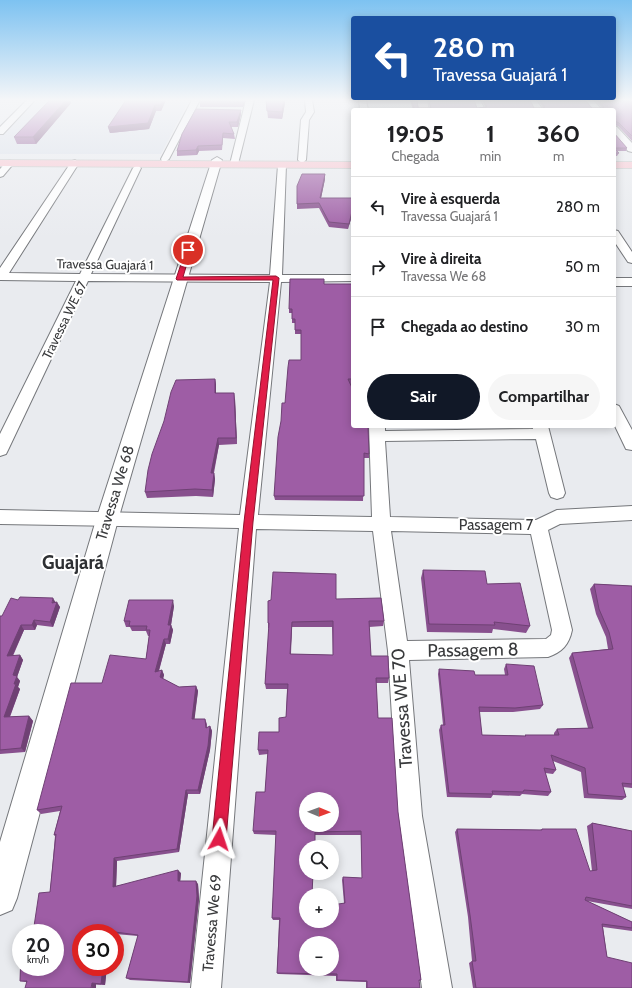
<!DOCTYPE html>
<html lang="pt">
<meta charset="utf-8">
<style>
body{margin:0;font-family:Cabin,sans-serif;background:#f6f6f6;color:#202124;height:100vh;display:flex;flex-direction:column;font-size:15px;white-space:nowrap}
*{box-sizing:border-box;margin:0}
p{font-size:13px;color:#757577}
.icon{flex:none;width:22px;height:22px;fill:none;stroke:currentColor;stroke-width:2;stroke-linecap:round;stroke-linejoin:round}
.map{position:relative;flex:1;overflow:hidden}
.side{position:absolute;left:351px;top:108px;width:265px;height:320px;display:flex;flex-direction:column;background:#fff;border-radius:4px;box-shadow:0 2px 10px #0003}
.side>*{flex:none}
.top-card{position:absolute;left:351px;top:16px;width:265px;height:84px;border-radius:4px;box-shadow:0 2px 10px #0003;background:#1a4fa0;color:#fff;overflow:hidden}
.needle{width:26px;rotate:91deg}
.tools{position:absolute;left:299px;top:792px;display:grid;gap:8px}
.tools a{display:grid;place-items:center;width:40px;height:40px;border-radius:50%;background:#fff;box-shadow:0 2px 10px #0003;font-size:20px}
.speed{position:absolute;left:12px;top:924px;display:flex;gap:8px;font-size:20px;font-weight:700;text-align:center}
.speed>*{display:grid;place-content:center;width:52px;height:52px;border-radius:50%;background:#fff;box-shadow:0 2px 10px #0003;line-height:1}
.speed small{font-size:10px;font-weight:400}
.speed .limit{border:6px solid #d22;background:#fff;color:#111}
.pin{position:absolute;display:grid;place-items:center;width:34px;height:34px;color:#fff;margin:-17px;border:2px solid #fff;border-radius:50%;box-shadow:0 1px 4px #0007}
.me{position:absolute;width:44px;margin:-22px;rotate:5deg;stroke-linejoin:round;filter:drop-shadow(0 0 3px #0008)}
.turn{display:flex;align-items:center;gap:14px;height:84px;padding:0 16px;font-size:18px}
.turn .icon{width:52px;height:52px;stroke-width:2.5}
.turn b{display:block;font-size:28px;line-height:34px}
.eta{display:flex;justify-content:space-evenly;align-items:center;height:68px;text-align:center}
.eta b{font-size:24px;font-weight:700;line-height:28px}
.action{display:flex;gap:8px;margin-top:auto;padding:8px 16px}
.action a{flex:1;height:46px;border-radius:24px;background:#111827;color:#fff;font-size:16px;font-weight:700;line-height:46px;text-align:center}
.action a+a{background:#f6f6f6;color:#202124}
ul{padding:0;list-style:none}
li{display:flex;align-items:center;gap:12px;height:60px;padding:0 16px;border-top:1px solid #e0e0e0}
li div{flex:1}
li b{display:block;font-size:15px}
li em{font-style:normal}
.map>svg:first-child{display:block}
</style>
<div class="map">
<svg width="632" height="988" viewBox="0 0 632 988">
<rect width="100%" height="100%" fill="#e9ebef"/>
<!-- built -->
<path fill="#dae0ea" d="M35,100H189L161,154H0V135Z"/>
<g fill="none" stroke-linecap="round" stroke-linejoin="round">
<!-- minor casing -->
<g stroke="#75777b" stroke-width="2">
<path id="minor" d="M27,100H35L3,134H0V127Z
M192,100H200L169,159L165,162L162,161L161,159Z
M246,100H254L238,164L234,167L230,164Z
M305,100H312L314,112L309,120L306,160L302,163L298,160L301,120L306,112Z
M359,100H366L368,110H360Z
M473,100H480L485,110H477Z
M528,100H536L543,110H535Z
M10,160L14,163L3,176L0,177V169L7,161Z
M75,160L79,163L9,273L80,274L133,168L137,165L141,168L91,274L270,275L278,165L282,162L286,165L282,275H353V281L281,282L258,515L372,517L369,426H385V431L533,429L532,426H548L565,493L563,497L557,499L551,497L549,493L536,439L385,441L390,517L536,520L557,510L632,506V520L560,524L548,530L572,630C569,645 562,652 548,657L409,660L422,816L452,988H422L398,816L388,651L373,531L256,529L221,988H191L239,528L0,524V510L240,515L270,282L88,281L8,450L6,454L0,456V434L76,281L0,280V268L72,161ZM391,531L531,534L552,630L551,635L546,639L407,641Z
M614,230L618,231L632,252V263L628,262L614,241Z
M614,278H632V286H614Z
M614,404L619,406L632,430V450L626,449L614,424Z"/>
</g>
<!-- tertiary casing -->
<g stroke="#75777b" stroke-width="2">
<path id="tertiary" d="M584,100H593L602,110H592Z
M614,126L617,127L632,143V152L628,151L614,135Z
M217,157L222,160L118,520L17,898L12,910L0,915V842L96,520L212,160Z"/>
</g>
<!-- secondary casing -->
<g stroke="#75777b" stroke-width="2">
<path id="secondary" d="M417,100H427L429,110H419Z"/>
</g>
<!-- primary casing -->
<g stroke="#c8c8c8" stroke-width="2">
<path id="primary" d="M0,160L353,162V168L0,166Z
M614,162H632V168H614Z"/>
</g>
<!-- minor -->
<use href="#minor" fill="#fff" fill-rule="evenodd"/>
<!-- tertiary -->
<use href="#tertiary" fill="#fff" fill-rule="evenodd"/>
<!-- secondary -->
<use href="#secondary" fill="#fde2e8" fill-rule="evenodd"/>
<!-- primary -->
<use href="#primary" fill="#fac5d0" fill-rule="evenodd"/>
</g>
<!-- wall -->
<path fill="#88508e" fill-rule="evenodd" d="M166,100L161,111H156L149,129L110,133L108,127Z
M246,100L243,107H200V101Z
M266,100L285,103L282,119L268,118Z
M410,100H417L418,108H430L428,100H474L477,108L485,107L482,100H530L534,108H543L538,100H585L592,108H602L595,100H632V141L618,126L614,125V110H413Z
M71,103L36,144H17L14,137Z
M241,110V114L238,127H231L234,134L235,139L223,138L222,150L199,151L197,155L177,156V151Z
M614,133L627,148L626,151H617L619,153L617,156H614Z
M325,174V179L321,198H353V212L348,229L329,227L319,208L297,209V186Z
M324,284L352,323L353,384H350L369,454V458H364L363,501L275,500L274,496L285,403L301,360V334H295V323H292V313H289V309Z
M215,379L216,385V393L235,399L237,444L219,445L214,473L215,479L213,497L196,496L147,498L145,492Z
M423,570L487,584L530,626L526,633L493,629L492,633L427,632L421,578Z
M594,584L632,586V788L623,787L626,797L622,800L584,798L581,772L553,761L556,770L553,774L545,773L551,792L548,796L522,794L520,796L493,795L491,798L447,797L439,730L441,725H443L438,674L439,669L475,675H505L504,669L506,664L543,705L540,709L513,712H479L482,735L525,736V735H554V733L557,729L588,728L569,658L572,653L608,649L606,637L596,614L590,589Z
M336,599L384,621L383,626L369,627L371,656L389,678L388,683H376L378,718L398,812L421,980L419,981L420,988H366V982L336,981V976L278,974L277,973L279,920H273L272,918L276,835L254,834L253,831L265,792L268,754L259,755L258,750L279,732L286,717L287,689H266L265,684L269,628H268V623L271,600ZM292,627H332L333,655L291,654ZM315,835H361L362,878L343,877L342,880L344,903L306,921Z
M18,600L55,602L60,607L53,627L37,625L35,630H24L13,656L20,655L23,660L17,677L20,681L18,687L20,689L10,717L29,716L33,721L25,752L0,754V616H2Z
M174,606L171,625L173,630L170,644H166L159,671L162,670L164,675L163,679L179,687L196,686L198,691L194,719H205L207,724V728L210,726L212,731L210,750L200,794H188L179,852L117,861L116,886L181,873L180,881L198,884L199,899L190,983L130,980L126,978L138,936L115,934V933H81V967H107L105,985L25,982L20,981L21,967L50,892L55,836L54,835L60,811L41,814L37,810L102,683L146,659L149,636H148L146,631H132L130,627H126L124,621Z
M592,823L632,831V909L587,901L632,922V931L603,927L607,957L632,988H473L469,963L472,961L468,917L455,832L457,829L540,830L542,829L590,871H592L587,826Z"/>
<!-- shaded-wall -->
<path fill="#6f4174" d="M66,100H70L71,103L36,144L33,137Z
M162,100H166L161,111L160,105Z
M243,100H246L243,107L242,102Z
M284,100H285V103L282,119V112Z
M155,105L156,111L149,129L110,133L108,127Z
M241,110V114L238,127L237,122Z
M198,146L199,151L197,155L196,150Z
M325,174V179L320,203V198Z
M353,207V212L348,229L349,224Z
M215,379L216,385V399L215,393Z
M234,393L235,399L237,444L236,438Z
M218,438L219,445L212,479L211,473Z
M214,473L215,479L213,497L212,490Z
M53,598L56,603L57,602L60,607L53,627L50,622Z
M173,600L174,606L171,625L173,630L170,644L168,639V625Z
M34,620L37,625L35,630L32,625Z
M292,622V627L290,659V654Z
M21,625L24,630L10,661L7,656Z
M164,639L166,644L157,677L155,672Z
M20,655L23,660L17,677L20,681L18,687L20,689L8,721L4,717L14,684L13,675Z
M162,670L164,675L162,682L160,677Z
M196,686L198,691L194,724L192,719Z
M29,716L33,721L25,752L21,748Z
M210,726L212,731L210,750L200,794L198,790Z
M186,790L188,794L179,852L177,849Z
M114,858L117,861L116,889L113,887Z
M178,870L181,873L180,884L178,881Z
M196,881L198,884L199,899L190,983L188,982Z
M103,967H107L105,985L101,984Z
M92,983L96,984V988H91Z"/>
<!-- building -->
<path fill="#9e5da5" stroke="#6f4174" fill-rule="evenodd" d="M50,100H66L33,137H14Z
M126,100H162L160,105H155L148,123L108,127Z
M200,100H243L242,102L200,101Z
M266,100H284L282,112L267,111Z
M411,100H417L418,108H431L429,100H474L477,108L487,107L483,100H530L534,108H544L545,107L540,100H585L592,108H603L604,107L598,100H632V136L619,123L615,121L614,123V110H415Z
M196,109L241,110L237,122H229L234,134L223,133L222,145L198,146L196,150L177,151L182,134Z
M614,133L627,148H614Z
M614,148L619,153H614Z
M302,174H325L320,198H353V207L349,224L329,222L319,203L297,204V186Z
M290,279H324V284H353V318L352,319L353,337V379H348L353,390V426H368L369,454L364,453V496H274L278,437L281,421L282,403H285L288,367L289,360H301V330H295V319H292V309H289Z
M215,379V393H234L236,438H218L211,473H214L212,490L195,489L145,492L148,470L152,454L164,421L171,392L176,380Z
M423,570L485,571L487,584L520,583L530,626L494,622L495,625L429,624Z
M273,572L336,574V599L381,598L384,621H369L371,656H388L389,678H376L378,718H392L398,812L421,980H419L420,988H367V981L337,980V974L277,973L280,918H272L276,831H253L256,792H265L268,750H258L259,732H279V718L286,717L288,684H265L269,623H268V601L271,600ZM333,621V655L290,654L292,622ZM306,799H332V825H306ZM361,831L362,878L343,877L345,903L332,905V921H306V895H312L313,873H306V847H315V832ZM306,943H332V969H306Z
M594,584L632,586V784L622,783L626,797L588,794L585,768L551,755L556,770L544,768L551,792L524,790L523,792L492,791L493,794L449,793L441,725H445L439,669L474,671L475,675H508L506,664L534,666L543,705L515,708L479,707L482,735L526,736L525,735H559L557,729L593,728L572,653L613,649L609,632L599,609Z
M20,597L53,598L52,603L57,602L50,622L34,620L32,625H21L7,656L20,655L13,675L17,676L14,684H16L4,717L29,716L21,748L0,750V616H2L11,598L18,600Z
M129,600H173L168,625H171L168,639H164L155,672L162,670L160,677L179,687L196,686L192,719H205L206,728L210,726L208,746L198,790H186L177,849L114,858L113,887L178,870V881H196L197,896L188,982L126,978L138,935L107,931V933H81V967H103L101,984L92,983L91,988H25L27,981H20L21,953V967H55V933H33L39,893L50,892L56,834L54,835L62,806L37,810L71,683H102L110,655L146,659L150,630H146L147,626H129L130,621H124Z
M592,823L632,831V906L586,897L585,900L632,922V928L602,924L607,957L632,963V988H476L472,961H476L470,915L457,829L542,830V829H576L590,871L597,870Z"/>
<!-- sky -->
<linearGradient id="sky" x2="0" y2="1"><stop stop-color="#7dc2f1"/><stop offset="0.42" stop-color="#f5f6f8"/><stop offset="1" stop-color="#f5f6f8" stop-opacity="0"/></linearGradient>
<rect width="632" height="238" fill="url(#sky)"/>
<!-- route -->
<path fill="#e11d48" stroke="#92132f" d="M186,249L191,250L183,277L276,276L279,278L253,522L226,839L224,844L219,846L214,844L212,839L244,522L273,280H177L176,279Z"/>
<g text-anchor="middle" dominant-baseline="central" stroke-width="4" stroke-linejoin="round" paint-order="stroke">
<!-- far-street labels -->
<g font-size="13" fill="#393a3c" stroke="#fff">
<text transform="translate(105 264) rotate(1)">Travessa Guajará 1</text>
<text transform="translate(64 320) rotate(-64)">Travessa WE 67</text>
</g>
<!-- street labels -->
<g font-size="15" fill="#393a3c" stroke="#fff">
<text transform="translate(115 493) rotate(-73)">Travessa We 68</text>
<text x="496" y="525">Passagem 7</text>
<text transform="translate(212 923) rotate(-85)">Travessa We 69</text>
</g>
<!-- near-street labels -->
<g font-size="18" fill="#393a3c" stroke="#fff">
<text transform="translate(473 650) rotate(-1)">Passagem 8</text>
<text transform="translate(402 708) rotate(-94)">Travessa WE 70</text>
</g>
<!-- district labels -->
<g font-size="19" font-weight="bold" fill="#2e3033" stroke="#fff">
<text x="73" y="562">Guajará</text>
</g>
</g>
</svg>
<div class="tools">
<a><svg class="needle" viewBox="-14 -14 28 28"><path d="M0-13l5 13h-10z" fill="#e53935"/><path d="M0 13l5-13h-10z" fill="#757577"/></svg></a>
<a><svg class="icon" aria-label="search" viewBox="0 0 24 24"><circle cx="10" cy="10" r="6"/><path d="M15 15l6 6"/></svg></a>
<a>+</a>
<a>−</a>
</div>
<div class="speed"><div>20<small>km/h</small></div><div class="limit">30</div></div>
<div class="pin" style="left:188px;top:250px;background:#d93025"><svg class="icon" aria-label="arrive" viewBox="0 0 24 24"><path d="M6 21V4h12l-3 4 3 4H6"/></svg></div>
<svg class="me" style="left:219px;top:839px" viewBox="-20 -20 40 40"><path d="M0-17L14 15 0 8-14 15z" fill="#e11d48" stroke="#fff" stroke-width="4"/></svg>
<div class="top-card">
<div class="turn"><svg class="icon" aria-label="left" viewBox="0 0 24 24"><path d="M17 20v-9H6M10 6l-5 5 5 5"/></svg><div><b>280 m</b>Travessa Guajará 1</div></div>
</div>
<section class="side">
<div class="eta">
<div><b>19:05</b><p>Chegada</p></div>
<div><b>1</b><p>min</p></div>
<div><b>360</b><p>m</p></div>
</div>
<ul>
<li><svg class="icon" aria-label="left" viewBox="0 0 24 24"><path d="M17 20v-9H6M10 6l-5 5 5 5"/></svg><div><b>Vire à esquerda</b><p>Travessa Guajará 1</p></div><em>280 m</em></li>
<li><svg class="icon" aria-label="right" viewBox="0 0 24 24"><path d="M7 20v-9h11M14 6l5 5-5 5"/></svg><div><b>Vire à direita</b><p>Travessa We 68</p></div><em>50 m</em></li>
<li><svg class="icon" aria-label="arrive" viewBox="0 0 24 24"><path d="M6 21V4h12l-3 4 3 4H6"/></svg><div><b>Chegada ao destino</b></div><em>30 m</em></li>
</ul>
<div class="action"><a>Sair</a><a>Compartilhar</a></div>
</section>
</div>
